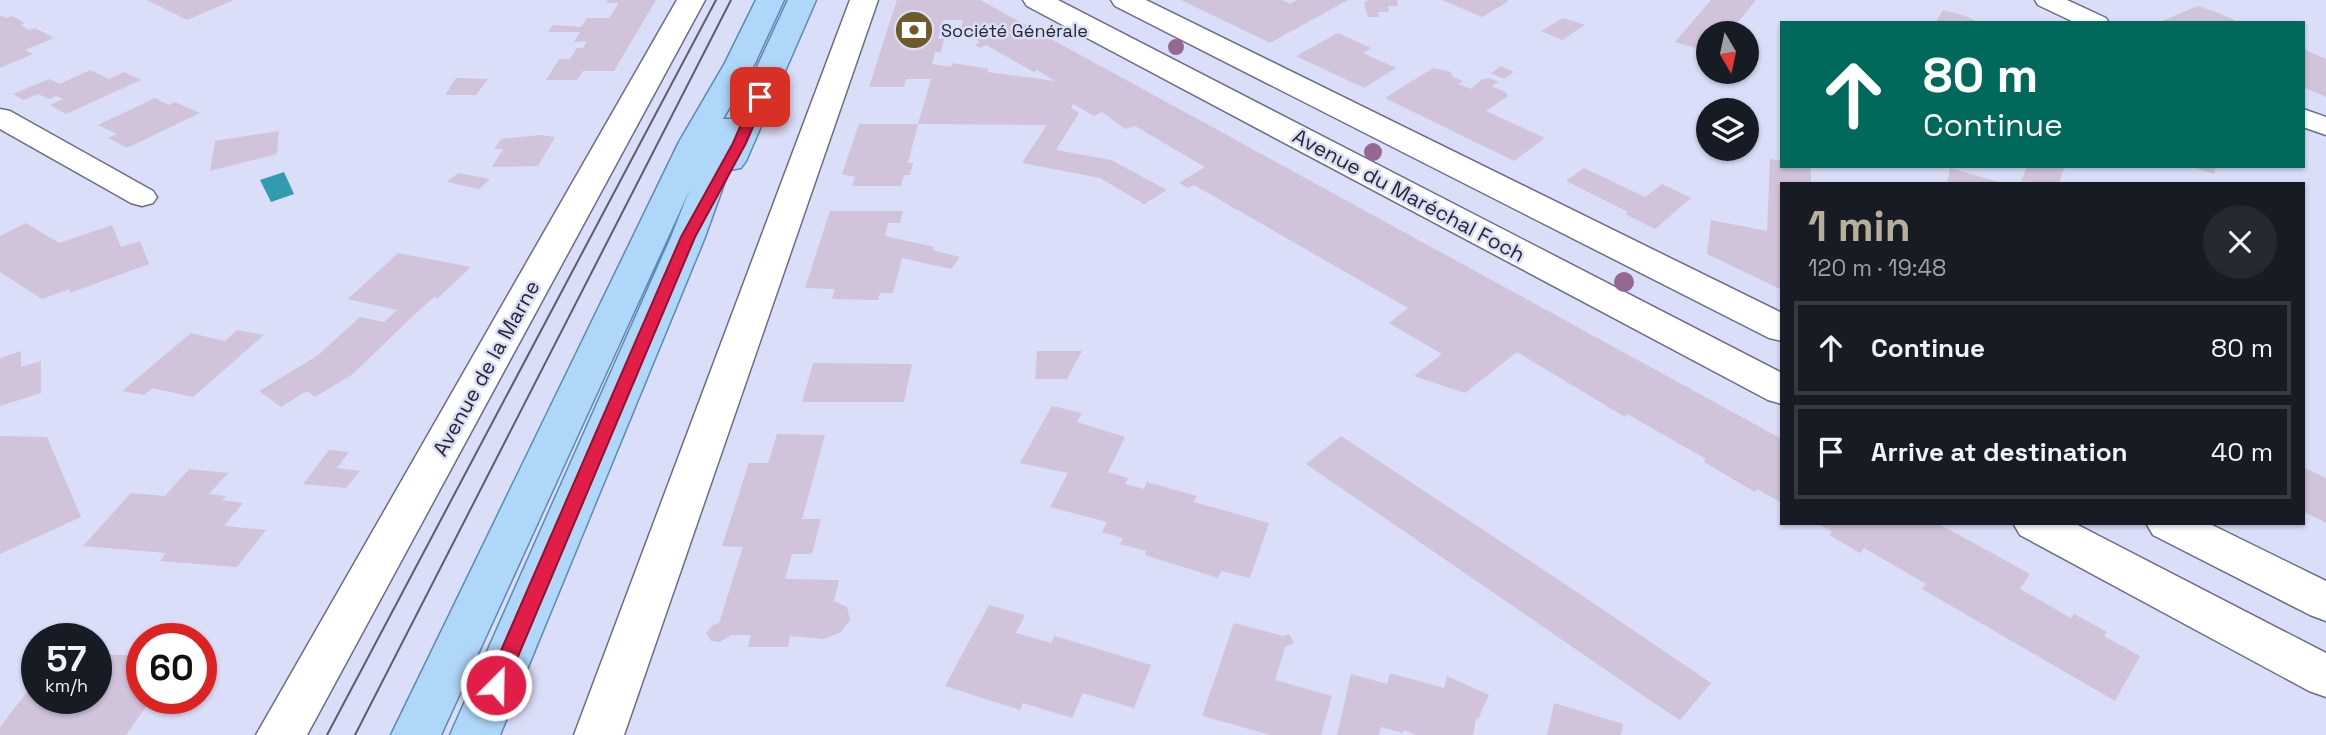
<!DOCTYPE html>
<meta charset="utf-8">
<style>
body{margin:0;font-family:"Space Grotesk",sans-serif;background:#242831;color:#f1f3f6;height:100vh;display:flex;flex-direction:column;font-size:26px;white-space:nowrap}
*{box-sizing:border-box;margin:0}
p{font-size:23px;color:#9ea1a6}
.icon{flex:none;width:38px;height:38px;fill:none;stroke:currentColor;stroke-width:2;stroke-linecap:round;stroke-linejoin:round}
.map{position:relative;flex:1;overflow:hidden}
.details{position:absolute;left:1780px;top:182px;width:525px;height:343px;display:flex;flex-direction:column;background:#171b24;border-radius:0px;box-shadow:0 2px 5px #0004}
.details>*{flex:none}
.banner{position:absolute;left:1780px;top:21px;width:525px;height:147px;border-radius:0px;box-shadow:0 2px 5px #0004;background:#00695c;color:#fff;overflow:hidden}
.needle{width:46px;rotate:171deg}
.fabs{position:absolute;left:1696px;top:21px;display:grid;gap:14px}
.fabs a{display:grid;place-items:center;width:63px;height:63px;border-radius:50%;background:#171b24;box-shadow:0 2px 5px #0004;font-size:35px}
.speed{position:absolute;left:21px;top:623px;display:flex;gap:14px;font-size:35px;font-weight:700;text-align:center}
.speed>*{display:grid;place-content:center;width:91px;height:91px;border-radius:50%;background:#171b24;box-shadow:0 2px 5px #0004;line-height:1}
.speed small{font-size:18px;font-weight:400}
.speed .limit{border:10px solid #d22;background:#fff;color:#111}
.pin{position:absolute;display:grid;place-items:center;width:60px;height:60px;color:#fff;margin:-30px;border-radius:14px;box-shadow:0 4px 10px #0006}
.me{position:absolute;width:77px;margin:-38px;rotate:23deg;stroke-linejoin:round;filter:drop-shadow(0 0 5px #0008)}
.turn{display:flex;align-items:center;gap:24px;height:147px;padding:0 28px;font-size:32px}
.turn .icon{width:91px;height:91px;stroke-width:2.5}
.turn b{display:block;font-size:49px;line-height:60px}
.round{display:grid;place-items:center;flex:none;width:74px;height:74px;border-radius:37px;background:#242831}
.summary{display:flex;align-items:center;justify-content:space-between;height:119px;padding:0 28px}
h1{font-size:42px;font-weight:700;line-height:52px;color:#b6af9a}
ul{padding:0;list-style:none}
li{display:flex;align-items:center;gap:21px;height:94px;margin:0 14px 10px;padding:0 14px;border:4px solid #363941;border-radius:0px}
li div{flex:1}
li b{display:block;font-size:26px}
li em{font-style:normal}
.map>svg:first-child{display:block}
</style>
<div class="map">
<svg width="2326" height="735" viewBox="0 0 2326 735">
<rect width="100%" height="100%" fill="#dbdef8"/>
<!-- water -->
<path fill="#329caf" d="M284,172L294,194L271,202L260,180Z"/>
<!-- building -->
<path fill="#d1c3da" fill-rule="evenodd" d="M147,0H234L187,20Z
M608,0H656L614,71H583L577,80H546L559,59H570L577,48H583L587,41L574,42L580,32H548L553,25L581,27L587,18H609L619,3H606Z
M897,0H980L1782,439V503L1757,489L1755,492L1704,462L1706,459L1627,414L1625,417L1517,352L1465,393L1414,376L1442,354L1389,323L1408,308L1194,185L1188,188L1179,183L1205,167L1135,126L1125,129L1102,112L1094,116L1073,104L1071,108L1079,113L1056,150L1111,160L1167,190L1144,204L1100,178L1022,163L1047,125L918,124L908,163H913L910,175H904L901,186H852L855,177L842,174L859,124H918L931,79H906L904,87H869ZM943,20H963L960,30L980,42L975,45L980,48L986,45L1034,72L1037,70L1055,81L987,72L989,69L953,63L951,67L932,64L935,52H941L944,39H938Z
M1181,0H1282L1290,4L1297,0H1348L1270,43Z
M1369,0H1397L1398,6H1388L1389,12H1378L1379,17H1368L1364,3Z
M1442,0H1505L1509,1L1482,17Z
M1711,0H1756L1729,33H1708V52L1675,42Z
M2198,6L2216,12L2241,23H2157Z
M1943,10L1966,16L1979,23H1935Z
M0,15L6,18L12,16L25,23L21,25L29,30L35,28L54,38L25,50L33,54L0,68Z
M1563,18L1585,25L1562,40L1541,31Z
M1338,33L1371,48L1363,53L1396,68L1364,88L1296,56Z
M2303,49L2326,59V97L2303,87Z
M1501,66L1514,72L1504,79L1491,73Z
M1433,68L1451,72L1452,76L1463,81L1458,84L1471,89L1481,80L1489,78L1499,82L1492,86L1505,92L1508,96L1486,111L1545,138L1514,161L1385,98Z
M90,70L109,79L124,72L141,80L66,114L50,105L63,99L56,96L49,99L38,94L24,100L13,94L49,79L60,84Z
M456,78H463L488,79L476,95H445Z
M155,98L169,105L175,102L200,113L127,148L108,138L117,134L98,125Z
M279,131L277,154L210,171L215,141Z
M541,135L555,137L538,166L492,167L503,149H494L501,139Z
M1770,159L1782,161V166L1811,167V184H1782V290L1707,254L1711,220L1767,231Z
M2027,166H2065L2059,184L2021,181Z
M2190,166H2216L2214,174Z
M1584,168L1645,197L1662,184L1691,198L1655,229L1625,214L1628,212L1566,181Z
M1950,168L2002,183V184H1947Z
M458,173L490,179L479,189L447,182Z
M830,211H903L900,223H888L885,236L934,247L932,250L960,257L951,269L902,258L893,293H880L878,300L832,299L835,289L805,288Z
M26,223L59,243L112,225L121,247L140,241L149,264L70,293L69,289L42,299L0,272V236Z
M398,253L471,267L438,298L434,297L415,314L353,374L315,397L307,391L281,407L259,391L317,356L360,317L384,322L397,310L348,299Z
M237,330L264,335L193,397L152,388L144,395L122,391L191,333L225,341Z
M21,351V367L41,361V393L0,406V358Z
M1037,351H1082L1067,379H1035Z
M813,363L912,364L904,402H802Z
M1052,406L1082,413L1077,422L1125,437L1108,472L1128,478L1125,484L1144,489L1147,482L1197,496L1194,502L1269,523L1250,578L1221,571L1218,578L1145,555L1146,551L1120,544L1123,538L1102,532L1107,522L1050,507L1068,473L1020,463Z
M777,434L825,435L802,519H821L812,554H792L785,579L839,580L834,601L847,607L850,620L841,632L824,639L790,636L788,647H748L751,635H731L720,642L711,641L706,633L713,625L719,623L743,547L722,546L749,463H768Z
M0,436L47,437L81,517L0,554Z
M1341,436L1574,590L1711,683L1680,720L1654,703L1306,464Z
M329,450L349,452L337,468L360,471L346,488L303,484Z
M2303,467L2326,478V523L2303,511Z
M189,469L228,473L209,494L226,496L222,500L243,503L224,526L266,530L237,567L160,561L166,553L83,546L131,493L165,496Z
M1817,523H1937L2030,574L2020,589L2071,618L2074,614L2107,632L2104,636L2140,656L2115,701L1922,589L1926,584L1864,548L1860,553L1829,535L1832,532Z
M989,605L1025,615L1016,633L1051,643L1055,636L1151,665L1134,708L1083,693L1072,718L1023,703L1020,710L945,686Z
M1234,623L1283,636L1289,634L1294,643L1285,647L1275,680L1332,696L1321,735H1271L1202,716Z
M96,654L142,656V698H152L126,735H0V727L37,679V698H96Z
M1390,673L1444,688L1447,676L1489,695L1478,719L1476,718L1473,735H1417L1404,730L1403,733L1381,727L1379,735H1337L1351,674L1387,684Z
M1554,703L1623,724L1621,735H1547Z"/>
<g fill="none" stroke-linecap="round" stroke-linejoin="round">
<!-- street casing -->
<g stroke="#6b6d84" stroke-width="3">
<path id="street" d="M2035,0H2067L2106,18L2109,23H2076L2038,5Z
M0,109L10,111L153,191L157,197L153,203L142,206L131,203L0,129Z
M2303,109L2326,117V135L2303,127Z"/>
</g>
<!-- secondary casing -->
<g stroke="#6b6d84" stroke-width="3">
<path id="secondary" d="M677,0H705L307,735H256Z
M850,0H878L624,735H574Z
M1023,0H1058L1782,373V404L1768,400L1027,6Z
M1111,0H1146L1782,313V341L1769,338L1115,6Z
M2013,523H2074L2326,653V697L2309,691L2020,535Z
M2146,523H2208L2326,581V621L2310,615L2153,535Z"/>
</g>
<!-- primary casing -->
<g stroke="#5d89b1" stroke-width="3">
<path id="primary" d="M756,0H784L755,63L723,119H733L788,0H816L746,161L741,168L729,170L705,237L500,735H450L671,237L690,189L441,735H391L679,142L725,63Z"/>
</g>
<!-- street -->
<use href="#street" fill="#fff" fill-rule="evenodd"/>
<!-- secondary -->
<use href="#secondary" fill="#fff" fill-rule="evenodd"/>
<!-- primary -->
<use href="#primary" fill="#afd7fa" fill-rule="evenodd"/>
<!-- tram -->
<path stroke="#5d5e6c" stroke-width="2" d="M327,735L716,0
M355,735L731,0"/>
</g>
<!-- trees -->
<g fill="#956892">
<circle cx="1176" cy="47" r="8"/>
<circle cx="1373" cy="152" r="9"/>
<circle cx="1624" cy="282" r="10"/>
</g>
<!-- route -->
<path fill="#e11d48" stroke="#92132f" stroke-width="2" d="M760,93L766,97L746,143L695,237L506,685L503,691L496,694L489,691L486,685L681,237L733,143L753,97Z"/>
<!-- icons -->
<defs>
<g id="bank-disc" transform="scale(2.0125)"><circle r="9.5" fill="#6e5b29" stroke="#dbdef8"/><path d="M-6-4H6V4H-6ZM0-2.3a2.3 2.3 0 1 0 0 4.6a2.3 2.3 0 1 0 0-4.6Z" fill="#fff"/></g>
</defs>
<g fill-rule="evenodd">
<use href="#bank-disc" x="914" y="30"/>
</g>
<g text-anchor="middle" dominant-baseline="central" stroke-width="5" stroke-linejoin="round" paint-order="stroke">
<!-- far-poi labels -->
<g font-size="18" fill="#272831" stroke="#dbdef8" text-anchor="start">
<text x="941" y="30">Société Générale</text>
</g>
<!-- street labels -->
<g font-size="21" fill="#272831" stroke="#dbdef8">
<text transform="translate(1409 195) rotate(28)">Avenue du Maréchal Foch</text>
<text transform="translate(486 368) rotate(-61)">Avenue de la Marne</text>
</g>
</g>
</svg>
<div class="fabs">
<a><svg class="needle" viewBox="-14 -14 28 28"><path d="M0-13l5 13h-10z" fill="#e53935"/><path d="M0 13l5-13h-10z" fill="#9ea1a6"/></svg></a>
<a><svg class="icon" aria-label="layers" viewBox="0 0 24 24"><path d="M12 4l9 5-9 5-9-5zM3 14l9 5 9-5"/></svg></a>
</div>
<div class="speed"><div>57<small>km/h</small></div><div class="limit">60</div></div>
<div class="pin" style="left:760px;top:97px;background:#d93025"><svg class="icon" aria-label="arrive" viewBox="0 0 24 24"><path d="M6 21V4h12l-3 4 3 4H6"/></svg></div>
<svg class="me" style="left:496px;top:685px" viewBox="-20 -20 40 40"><circle r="17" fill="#e11d48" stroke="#fff" stroke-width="3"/><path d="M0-11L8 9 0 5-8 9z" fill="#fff"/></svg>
<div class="banner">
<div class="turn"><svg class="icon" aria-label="ahead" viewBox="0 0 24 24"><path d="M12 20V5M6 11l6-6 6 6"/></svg><div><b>80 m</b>Continue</div></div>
</div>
<section class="details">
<div class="summary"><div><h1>1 min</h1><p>120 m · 19:48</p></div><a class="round"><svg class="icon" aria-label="close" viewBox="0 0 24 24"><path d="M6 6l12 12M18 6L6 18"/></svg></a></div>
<ul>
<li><svg class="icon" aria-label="ahead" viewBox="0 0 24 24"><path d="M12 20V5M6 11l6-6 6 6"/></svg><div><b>Continue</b></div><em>80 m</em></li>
<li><svg class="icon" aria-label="arrive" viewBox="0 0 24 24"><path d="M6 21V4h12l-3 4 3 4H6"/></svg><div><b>Arrive at destination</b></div><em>40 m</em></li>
</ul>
</section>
</div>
